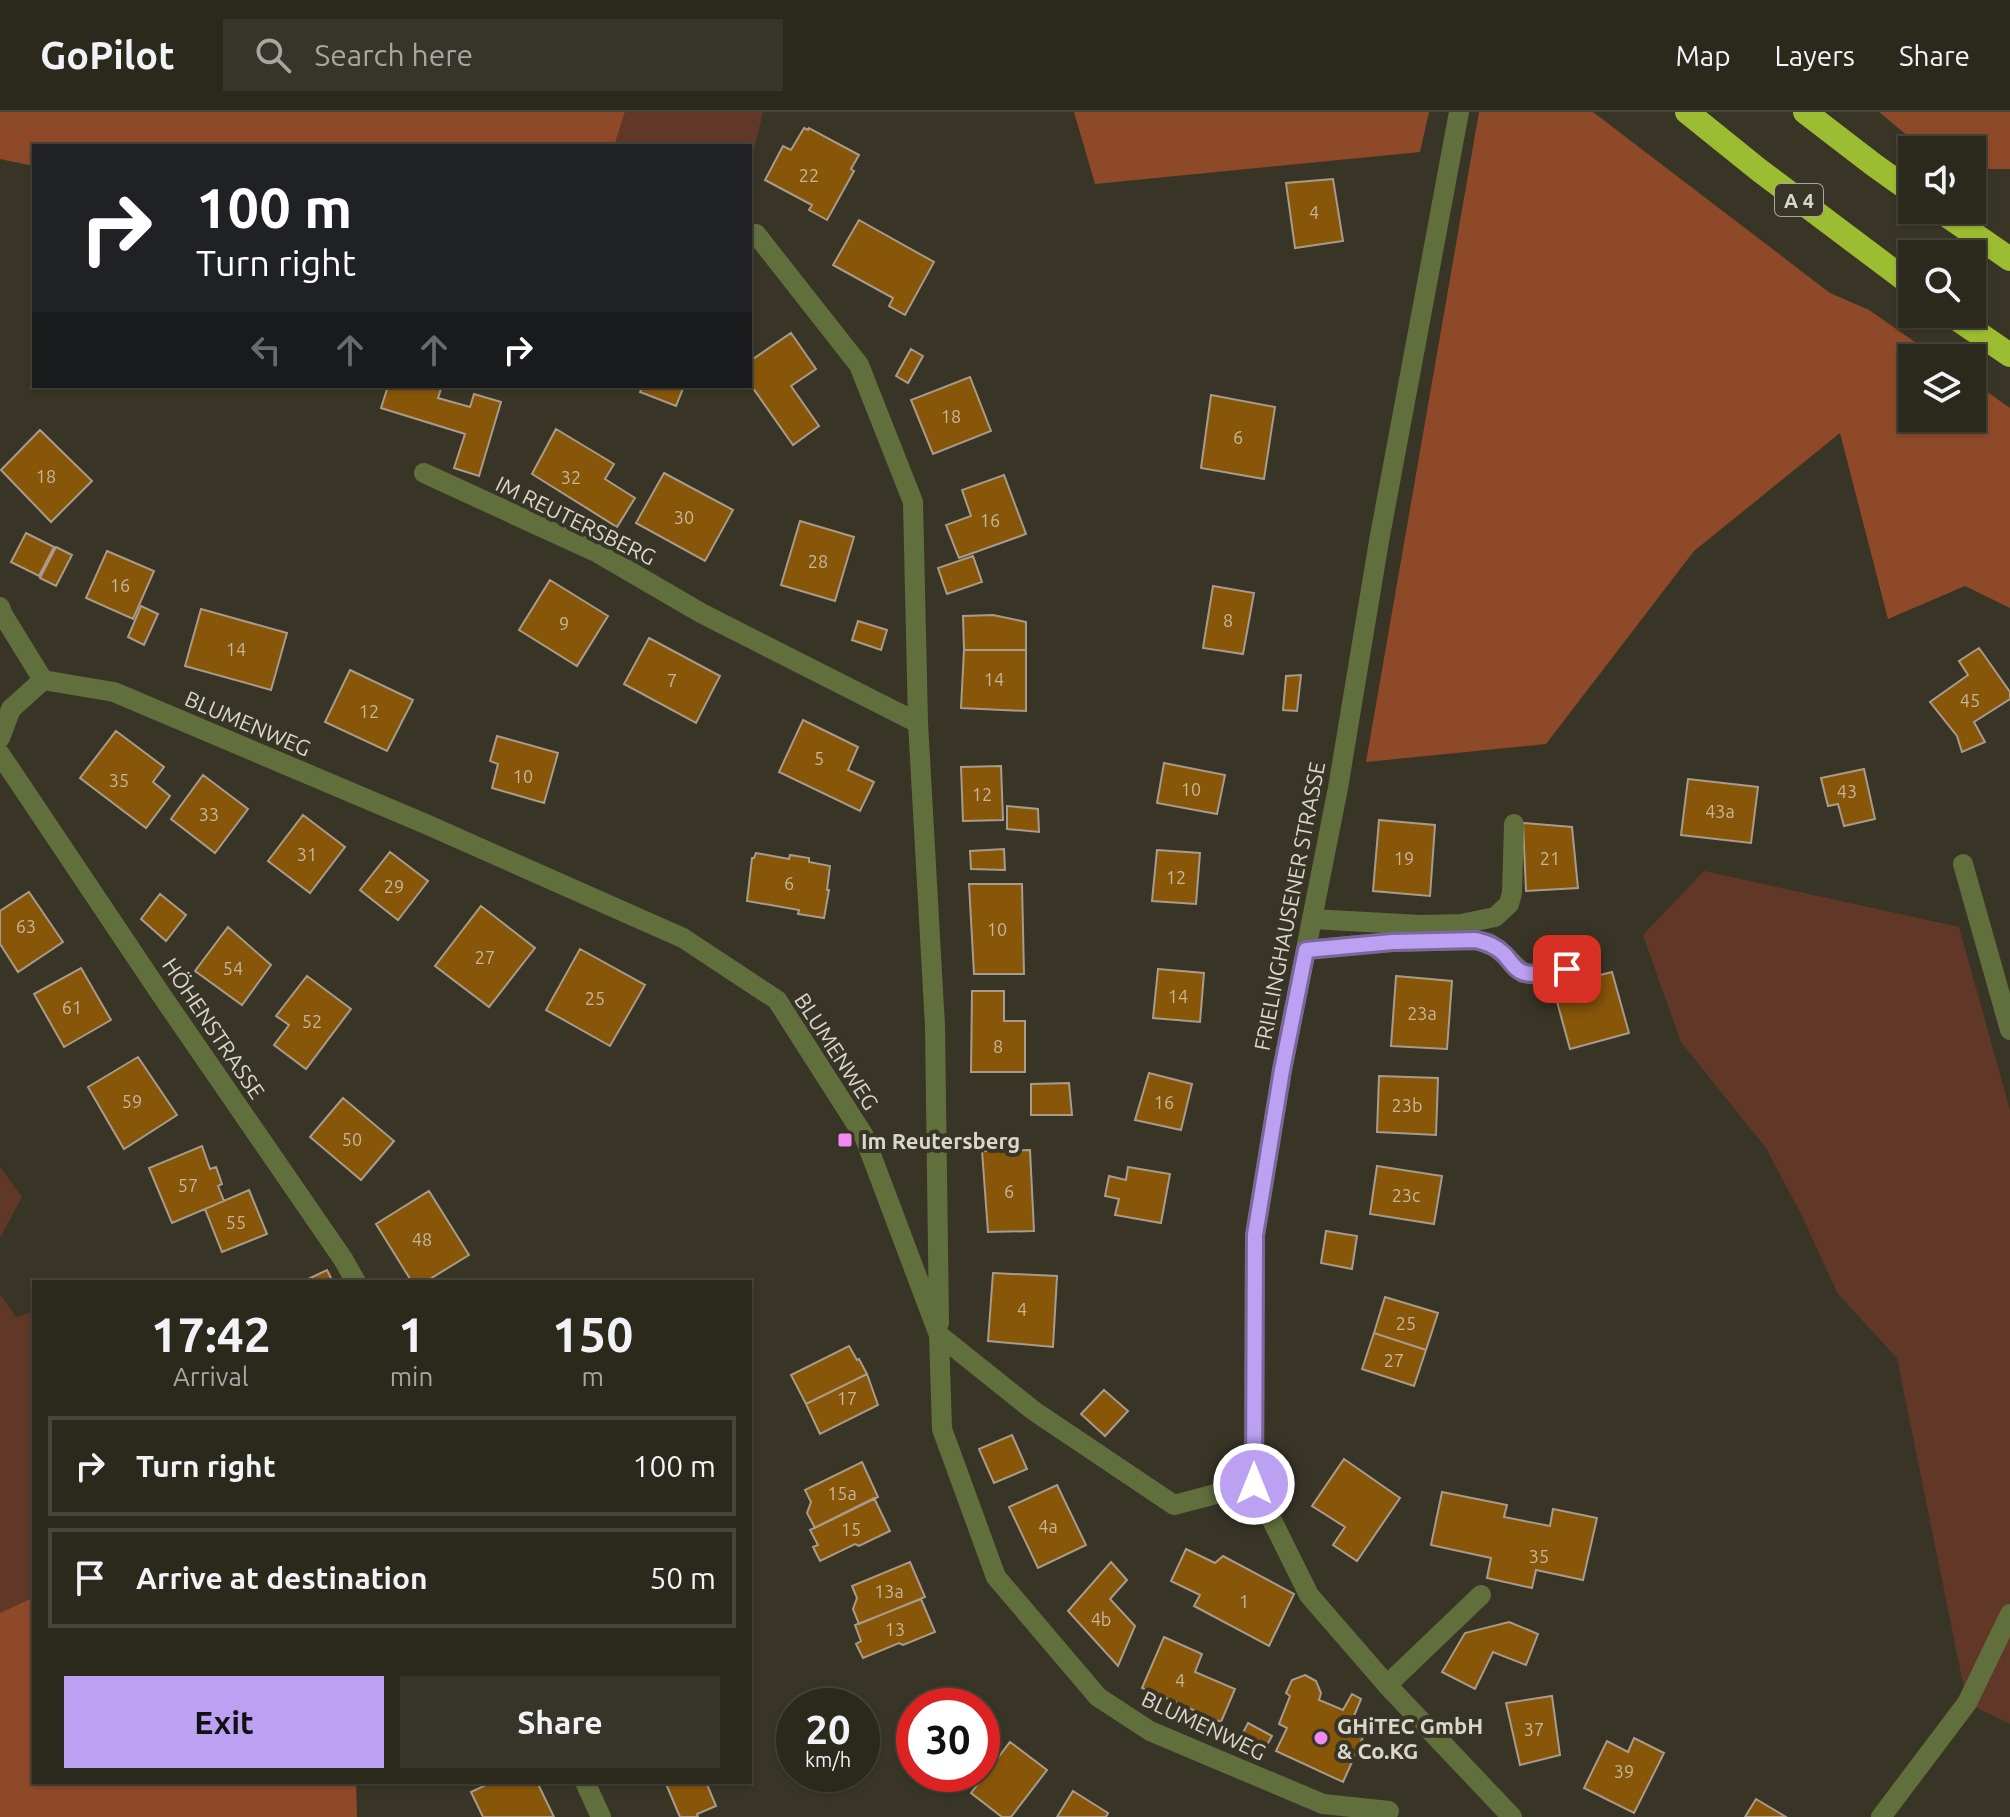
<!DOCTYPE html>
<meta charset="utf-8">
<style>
body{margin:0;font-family:Ubuntu,sans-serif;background:#373429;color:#f1f3f6;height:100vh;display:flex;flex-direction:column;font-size:30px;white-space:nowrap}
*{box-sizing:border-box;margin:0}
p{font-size:26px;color:#a6a6a3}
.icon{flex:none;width:44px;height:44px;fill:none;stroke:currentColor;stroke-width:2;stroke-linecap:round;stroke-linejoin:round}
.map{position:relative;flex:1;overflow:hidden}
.details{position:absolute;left:32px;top:1168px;width:720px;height:504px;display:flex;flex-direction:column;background:#2b281c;border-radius:0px;box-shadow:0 2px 6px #0004,0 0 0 2px #47443b}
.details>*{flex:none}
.top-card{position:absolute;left:32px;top:32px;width:720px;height:244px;border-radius:0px;box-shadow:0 2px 6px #0004,0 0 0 2px #47443b;background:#202124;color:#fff;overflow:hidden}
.tools{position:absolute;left:1898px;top:24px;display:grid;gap:16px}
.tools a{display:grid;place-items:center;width:88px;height:88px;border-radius:0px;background:#2b281c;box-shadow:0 2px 6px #0004,0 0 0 2px #47443b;font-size:40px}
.speed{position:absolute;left:776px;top:1576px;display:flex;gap:16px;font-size:40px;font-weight:700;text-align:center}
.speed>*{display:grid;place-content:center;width:104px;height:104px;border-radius:50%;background:#2b281c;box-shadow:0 2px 6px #0004,0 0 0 2px #47443b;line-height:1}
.speed small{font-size:20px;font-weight:400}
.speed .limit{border:12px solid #d22;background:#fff;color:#111}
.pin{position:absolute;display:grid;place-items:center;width:68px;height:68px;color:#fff;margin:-34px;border-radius:16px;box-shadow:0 4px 12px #0006}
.me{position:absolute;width:88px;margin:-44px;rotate:0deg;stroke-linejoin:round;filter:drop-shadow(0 0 6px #0008)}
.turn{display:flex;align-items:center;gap:28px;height:168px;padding:0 32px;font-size:36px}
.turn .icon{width:104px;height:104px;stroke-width:2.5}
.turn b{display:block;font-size:56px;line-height:68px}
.lanes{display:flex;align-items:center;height:76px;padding:0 32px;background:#0003;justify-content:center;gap:40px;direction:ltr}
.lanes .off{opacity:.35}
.eta{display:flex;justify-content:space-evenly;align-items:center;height:136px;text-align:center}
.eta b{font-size:48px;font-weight:600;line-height:56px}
.primary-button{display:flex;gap:16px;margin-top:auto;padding:16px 32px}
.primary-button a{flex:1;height:92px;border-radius:0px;background:#bca0f2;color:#111;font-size:32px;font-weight:600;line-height:92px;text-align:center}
.primary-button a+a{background:#373429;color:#f1f3f6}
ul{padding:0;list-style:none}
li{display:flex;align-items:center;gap:24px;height:100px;margin:0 16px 12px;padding:0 16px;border:4px solid #47443b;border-radius:0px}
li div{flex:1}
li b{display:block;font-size:30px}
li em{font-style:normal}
header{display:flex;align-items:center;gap:48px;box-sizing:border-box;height:112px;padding:0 40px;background:#2b281c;border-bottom:2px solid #47443b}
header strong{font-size:38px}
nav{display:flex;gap:44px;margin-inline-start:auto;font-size:28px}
.search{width:560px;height:72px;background:#373429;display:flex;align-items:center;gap:20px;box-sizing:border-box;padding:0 28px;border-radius:0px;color:#a6a6a3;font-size:30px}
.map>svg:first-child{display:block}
</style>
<header>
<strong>GoPilot</strong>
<div class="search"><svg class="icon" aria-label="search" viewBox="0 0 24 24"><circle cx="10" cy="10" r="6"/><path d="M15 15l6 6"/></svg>Search here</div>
<nav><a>Map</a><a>Layers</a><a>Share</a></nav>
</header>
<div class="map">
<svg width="2010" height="1705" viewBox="0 0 2010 1705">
<rect width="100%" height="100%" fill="#393526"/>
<!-- green -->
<path fill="#613827" d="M625,0H763L750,54V34H614Z
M1704,759L1959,815L2010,998V1612L1967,1591L1897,1246L1838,1182L1801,1102L1766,1036L1681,930L1643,823Z
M0,1055L22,1085L0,1126Z
M0,1182L16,1205L34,1200V1485L0,1501Z"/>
<!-- forest -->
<path fill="#8e4929" d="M0,0H625L614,34H34V54L0,47Z
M1074,0H1429L1420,40L1095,72Z
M1479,0H1593L1830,181L1869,198L1938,246H1912V306H1972V269L2010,296V496L1965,474L1888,507L1840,321L1694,439L1546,632L1366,650Z
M1879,0H2010V57H1987L1972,52V38H1932L1920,34Z
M34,1485V1670H356L357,1705H0V1501Z"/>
<!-- building -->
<path fill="#875608" stroke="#a89b8c" stroke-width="2" d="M804,16L808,18L809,16L859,43L851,57L854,59L827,108L809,98L812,93L765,68L783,34L791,38Z
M1333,67L1343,129L1295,136L1286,71Z
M859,108L934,150L905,203L889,194L893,186L833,153Z
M791,221L816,257L791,274L819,314L793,333L750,272V249Z
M911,237L923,244L908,271L896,264Z
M970,265L991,319L933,342L911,288Z
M388,274H442L438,286L470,295L474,282L501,290L479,364L454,356L465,322L381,296Z
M643,274H684L676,294L640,280Z
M1211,283L1275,295L1264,367L1201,356Z
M556,317L614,352L605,367L635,386L617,415L532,362Z
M40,318L92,369L51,410L1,358Z
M664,361L733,398L705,449L636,411Z
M1004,363L1026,422L959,446L946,413L971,404L962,378Z
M800,409L854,425L835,489L781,473Z
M26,421L54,435L39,464L11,450Z
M56,435L72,443L56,474L40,466Z
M107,439L154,459L133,507L86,486Z
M973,444L982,470L947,482L938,456Z
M550,468L608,504L577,554L519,518Z
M1213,474L1254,481L1243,542L1203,536Z
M141,494L158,502L144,533L128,525Z
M201,497L287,521L271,578L185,554Z
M993,503L1026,510V538H964L963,504Z
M858,509L887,518L881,538L852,528Z
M649,526L720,564L696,611L624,572Z
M1979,536L2010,580V587L1974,610L1985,630L1962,640L1957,624L1930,590L1968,563L1959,549Z
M964,538H1026V599L961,596Z
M350,558L413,588L387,639L325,610Z
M1301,563L1297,599L1283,598L1286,564Z
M803,608L858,635L848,658L874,670L860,699L779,660Z
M116,619L164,655L153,670L170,684L146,716L80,666Z
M497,624L558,641L544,691L492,676L498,652L490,649Z
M1164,651L1225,663L1217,702L1157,691Z
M1001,654L1003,708L963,709L961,655Z
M1864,657L1875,707L1844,714L1838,692L1828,694L1821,666Z
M203,663L248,697L215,741L171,707Z
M1688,667L1758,675L1751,731L1681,723Z
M1007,694L1038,697L1039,720L1007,717Z
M303,703L345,735L310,781L268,749Z
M1379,708L1435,713L1430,784L1373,779Z
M1523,711L1572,715L1578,776L1526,779Z
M1004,737L1005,758L971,757L970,739Z
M1157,738L1200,741L1196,792L1152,789Z
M390,740L428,769L398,808L360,778Z
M756,741L789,747L790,743L809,746V750L830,754L827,778H829L824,806L798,802L799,798L747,789L752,746H754Z
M969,772H1022L1024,862H974Z
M29,780L63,830L18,860L0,832V799Z
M160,782L186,803L166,829L141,807Z
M481,794L535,836L489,895L435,854Z
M228,815L271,853L242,893L195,859Z
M580,837L645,873L610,934L546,898Z
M81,856L111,908L64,935L34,882Z
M1158,857L1204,861L1200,910L1153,906Z
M1612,860L1629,921L1570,937L1553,875Z
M307,864L351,897L306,957L274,933L289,913L276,904Z
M1396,864L1452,869L1447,937L1391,934Z
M972,879H1004V909H1025V960H971Z
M138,945L177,1003L124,1037L88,975Z
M1149,961L1192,972L1181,1018L1135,1008Z
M1379,964L1438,966L1436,1023L1377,1020Z
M1069,971L1072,1003H1031V972Z
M343,986L394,1029L361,1068L310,1025Z
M202,1034L210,1057L216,1055L222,1072L218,1074L224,1089L172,1111L149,1056Z
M1030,1038L1034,1119L988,1120L982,1039Z
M1377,1054L1442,1064L1434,1112L1370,1102Z
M1128,1055L1170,1062L1161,1111L1115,1103L1119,1087L1105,1084L1109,1064L1126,1068Z
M249,1078L267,1122L222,1140L205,1097Z
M429,1079L469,1143L425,1170H412L376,1112Z
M1326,1119L1357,1124L1352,1157L1321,1151Z
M327,1158L333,1170H302Z
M993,1161L1057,1164L1053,1235L988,1229Z
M1385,1185L1438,1201L1426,1238L1374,1221Z
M1374,1221L1426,1238L1414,1274L1362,1257Z
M849,1234L857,1248L859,1247L867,1262L806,1292L791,1263Z
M867,1262L878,1293L820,1322L806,1292Z
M1104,1278L1128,1299L1105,1324L1081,1302Z
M1012,1323L1027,1357L994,1371L979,1337Z
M1344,1347L1400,1386L1357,1449L1333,1433L1345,1415L1312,1394Z
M862,1350L878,1385L815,1416L807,1401L811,1390L805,1378Z
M1057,1373L1086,1433L1038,1456L1009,1395Z
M1442,1380L1507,1393L1504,1405L1550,1414L1553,1397L1597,1406L1583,1468L1536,1458L1532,1476L1487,1466L1491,1446L1431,1433Z
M874,1386L890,1419L859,1434L855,1432L820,1449L813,1435L818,1433L810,1418Z
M1186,1437L1215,1451L1223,1444L1294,1482L1269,1534L1194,1494L1200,1483L1171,1469Z
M910,1450L925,1485L859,1512L853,1497L857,1486L852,1474Z
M1111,1450L1127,1468L1110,1487L1135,1514L1118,1554L1068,1499Z
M921,1487L935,1520L903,1533L899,1531L863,1546L856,1532L861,1529L855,1513Z
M1509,1510L1538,1522L1526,1553L1493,1540L1475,1577L1442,1560L1465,1521Z
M1164,1525L1202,1542L1195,1560L1235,1577L1221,1610L1142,1576Z
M1305,1563L1316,1569L1321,1581L1319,1588L1343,1598L1352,1582L1361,1587L1354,1604L1369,1612L1343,1670L1276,1639L1287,1616L1279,1612L1290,1584L1286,1581L1292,1568Z
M1552,1584L1560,1643L1520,1653L1506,1591Z
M1248,1611L1272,1624L1261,1644L1237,1632Z
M1634,1626L1664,1641L1634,1701L1584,1676L1607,1629L1628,1640Z
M1010,1630L1047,1658L1011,1705H1002L971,1681Z
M492,1670H537L554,1705H483L471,1680Z
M670,1670H706L716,1694L697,1702L698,1705H680L666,1672Z
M1073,1679L1108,1701L1106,1705H1057Z
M1756,1687L1786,1705H1745Z"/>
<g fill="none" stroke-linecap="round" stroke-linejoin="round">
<!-- service -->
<path stroke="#616f3d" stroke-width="20" d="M1312,807L1421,813L1461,812L1495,805L1509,792L1512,781L1514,712
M1306,838L1392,830L1476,828L1489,831L1498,837L1523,861L1532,862L1567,857
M1387,1573L1481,1483"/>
<!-- minor -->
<path stroke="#616f3d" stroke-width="20" d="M1459,0L1379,429L1338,676L1282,958L1255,1123L1254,1372L1309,1483L1387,1573L1512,1705
M756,122L859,253L913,390L918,611L935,914L939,1211
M424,361L598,441L701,501L918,611
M0,495L3,503L43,568
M0,626L11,597L43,568L114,580L428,713L683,826L777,888L864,1024L939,1223L942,1317L996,1465L1098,1585L1150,1619L1323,1692L1389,1699
M0,642L160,881L343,1147L356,1170
M1963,752L2010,918
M939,1223L1034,1299L1174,1393L1254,1372
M585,1670L601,1705
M1881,1705L1967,1591L2010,1502"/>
<!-- motorway -->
<path stroke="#9cbd31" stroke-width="24" d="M1687,0L1759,58L1912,173
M1805,0L1874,53L1912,80
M1939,98L2010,147
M1950,202L2010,243"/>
</g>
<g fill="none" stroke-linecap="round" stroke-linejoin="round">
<!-- route casing -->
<g stroke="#7a689d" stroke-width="20">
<path id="route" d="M1254,1372L1255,1123L1282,958L1306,838L1392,830L1476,828C1487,831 1496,834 1504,842C1510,848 1514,857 1522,860C1534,865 1554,859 1567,857"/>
</g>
<!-- route -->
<use href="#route" stroke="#bca0f2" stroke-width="14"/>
</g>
<!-- markers -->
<g fill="#f18af4" stroke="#393526" stroke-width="3">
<rect x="837" y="1020" width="16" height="16" rx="4"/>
<circle cx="1321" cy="1626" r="8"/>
</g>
<g text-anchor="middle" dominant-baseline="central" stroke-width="8" stroke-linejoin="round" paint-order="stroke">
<!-- number labels -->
<g font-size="18" fill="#c4b79c">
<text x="809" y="63">22</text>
<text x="1314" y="100">4</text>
<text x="951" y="304">18</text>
<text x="1238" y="325">6</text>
<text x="46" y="364">18</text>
<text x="571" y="365">32</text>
<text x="684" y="405">30</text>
<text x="990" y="408">16</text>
<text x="818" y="449">28</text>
<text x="120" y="473">16</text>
<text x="1228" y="508">8</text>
<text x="564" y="511">9</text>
<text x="236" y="537">14</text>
<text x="994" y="567">14</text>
<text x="672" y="568">7</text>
<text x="1970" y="588">45</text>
<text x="369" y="599">12</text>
<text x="819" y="646">5</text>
<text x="523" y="664">10</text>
<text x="119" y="668">35</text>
<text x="1191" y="677">10</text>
<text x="1847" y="679">43</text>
<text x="982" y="682">12</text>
<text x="1720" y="699">43a</text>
<text x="209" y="702">33</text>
<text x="307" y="742">31</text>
<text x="1404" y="746">19</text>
<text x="1550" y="746">21</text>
<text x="1176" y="765">12</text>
<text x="789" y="771">6</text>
<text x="394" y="774">29</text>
<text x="26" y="814">63</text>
<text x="997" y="817">10</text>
<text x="485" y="845">27</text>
<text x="233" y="856">54</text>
<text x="1178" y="884">14</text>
<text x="595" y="886">25</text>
<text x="72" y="895">61</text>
<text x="1422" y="901">23a</text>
<text x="312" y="909">52</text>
<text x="998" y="934">8</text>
<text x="132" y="989">59</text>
<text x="1164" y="990">16</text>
<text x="1407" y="993">23b</text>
<text x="352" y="1027">50</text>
<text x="188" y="1073">57</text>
<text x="1009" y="1079">6</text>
<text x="1406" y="1083">23c</text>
<text x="236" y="1110">55</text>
<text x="422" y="1127">48</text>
<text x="1022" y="1197">4</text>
<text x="1406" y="1211">25</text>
<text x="1394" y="1248">27</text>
<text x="847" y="1286">17</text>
<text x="842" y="1381">15a</text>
<text x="1048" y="1414">4a</text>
<text x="851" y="1417">15</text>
<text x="1539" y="1444">35</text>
<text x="889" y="1479">13a</text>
<text x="1244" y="1489">1</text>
<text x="1101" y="1507">4b</text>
<text x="895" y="1517">13</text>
<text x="1180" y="1568">4</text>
<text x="1534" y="1617">37</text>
<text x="1624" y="1659">39</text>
</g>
<!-- shield labels -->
<rect fill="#393526" stroke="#a9a69b" stroke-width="2" x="1775" y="72" width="48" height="32" rx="6"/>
<g font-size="20" font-weight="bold" fill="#d9d7cd">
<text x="1799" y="88">A 4</text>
</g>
<!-- street labels -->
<g font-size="22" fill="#d9d7cd" stroke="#393526">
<text transform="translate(576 408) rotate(26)">IM REUTERSBERG</text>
<text transform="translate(248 611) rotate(23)">BLUMENWEG</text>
<text transform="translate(1289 794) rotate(-79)">FRIELINGHAUSENER STRASSE</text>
<text transform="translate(214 916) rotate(56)">HÖHENSTRASSE</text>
<text transform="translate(837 939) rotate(57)">BLUMENWEG</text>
<text transform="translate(1204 1613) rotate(25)">BLUMENWEG</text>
</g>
<!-- poi labels -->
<g font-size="22" font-weight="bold" fill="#d9d7cd" stroke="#393526" text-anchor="start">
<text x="861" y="1028">Im Reutersberg</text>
<text x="1337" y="1613">GHiTEC GmbH<tspan x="1337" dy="25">&amp; Co.KG</tspan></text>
</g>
</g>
</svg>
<div class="tools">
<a><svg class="icon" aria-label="sound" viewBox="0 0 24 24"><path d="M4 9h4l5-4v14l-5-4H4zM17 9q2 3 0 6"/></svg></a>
<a><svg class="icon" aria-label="search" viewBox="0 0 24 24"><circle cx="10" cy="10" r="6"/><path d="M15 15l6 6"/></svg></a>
<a><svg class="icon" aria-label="layers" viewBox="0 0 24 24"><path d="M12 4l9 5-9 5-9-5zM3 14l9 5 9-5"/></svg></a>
</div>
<div class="speed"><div>20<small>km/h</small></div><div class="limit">30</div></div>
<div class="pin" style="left:1567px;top:857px;background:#d93025"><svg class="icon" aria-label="arrive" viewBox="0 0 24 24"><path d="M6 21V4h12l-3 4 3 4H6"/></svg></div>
<svg class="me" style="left:1254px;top:1372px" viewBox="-20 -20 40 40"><circle r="17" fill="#bca0f2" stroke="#fff" stroke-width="3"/><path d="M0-11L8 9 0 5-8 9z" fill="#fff"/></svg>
<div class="top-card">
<div class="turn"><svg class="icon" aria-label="right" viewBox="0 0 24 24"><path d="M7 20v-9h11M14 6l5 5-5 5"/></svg><div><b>100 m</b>Turn right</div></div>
<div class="lanes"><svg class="icon off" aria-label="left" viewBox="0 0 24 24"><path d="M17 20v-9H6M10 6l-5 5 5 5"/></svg><svg class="icon off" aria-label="ahead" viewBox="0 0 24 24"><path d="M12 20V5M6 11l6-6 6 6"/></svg><svg class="icon off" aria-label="ahead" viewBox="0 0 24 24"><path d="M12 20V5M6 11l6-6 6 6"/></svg><svg class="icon" aria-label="right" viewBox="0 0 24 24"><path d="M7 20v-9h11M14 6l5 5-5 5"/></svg></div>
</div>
<section class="details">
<div class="eta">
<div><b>17:42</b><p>Arrival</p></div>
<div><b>1</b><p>min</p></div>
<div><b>150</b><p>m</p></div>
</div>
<ul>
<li><svg class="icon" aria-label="right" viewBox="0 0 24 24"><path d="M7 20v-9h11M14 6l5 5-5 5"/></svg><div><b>Turn right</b></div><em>100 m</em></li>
<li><svg class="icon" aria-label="arrive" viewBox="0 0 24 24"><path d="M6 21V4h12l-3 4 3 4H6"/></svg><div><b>Arrive at destination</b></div><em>50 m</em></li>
</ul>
<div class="primary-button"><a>Exit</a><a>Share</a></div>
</section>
</div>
